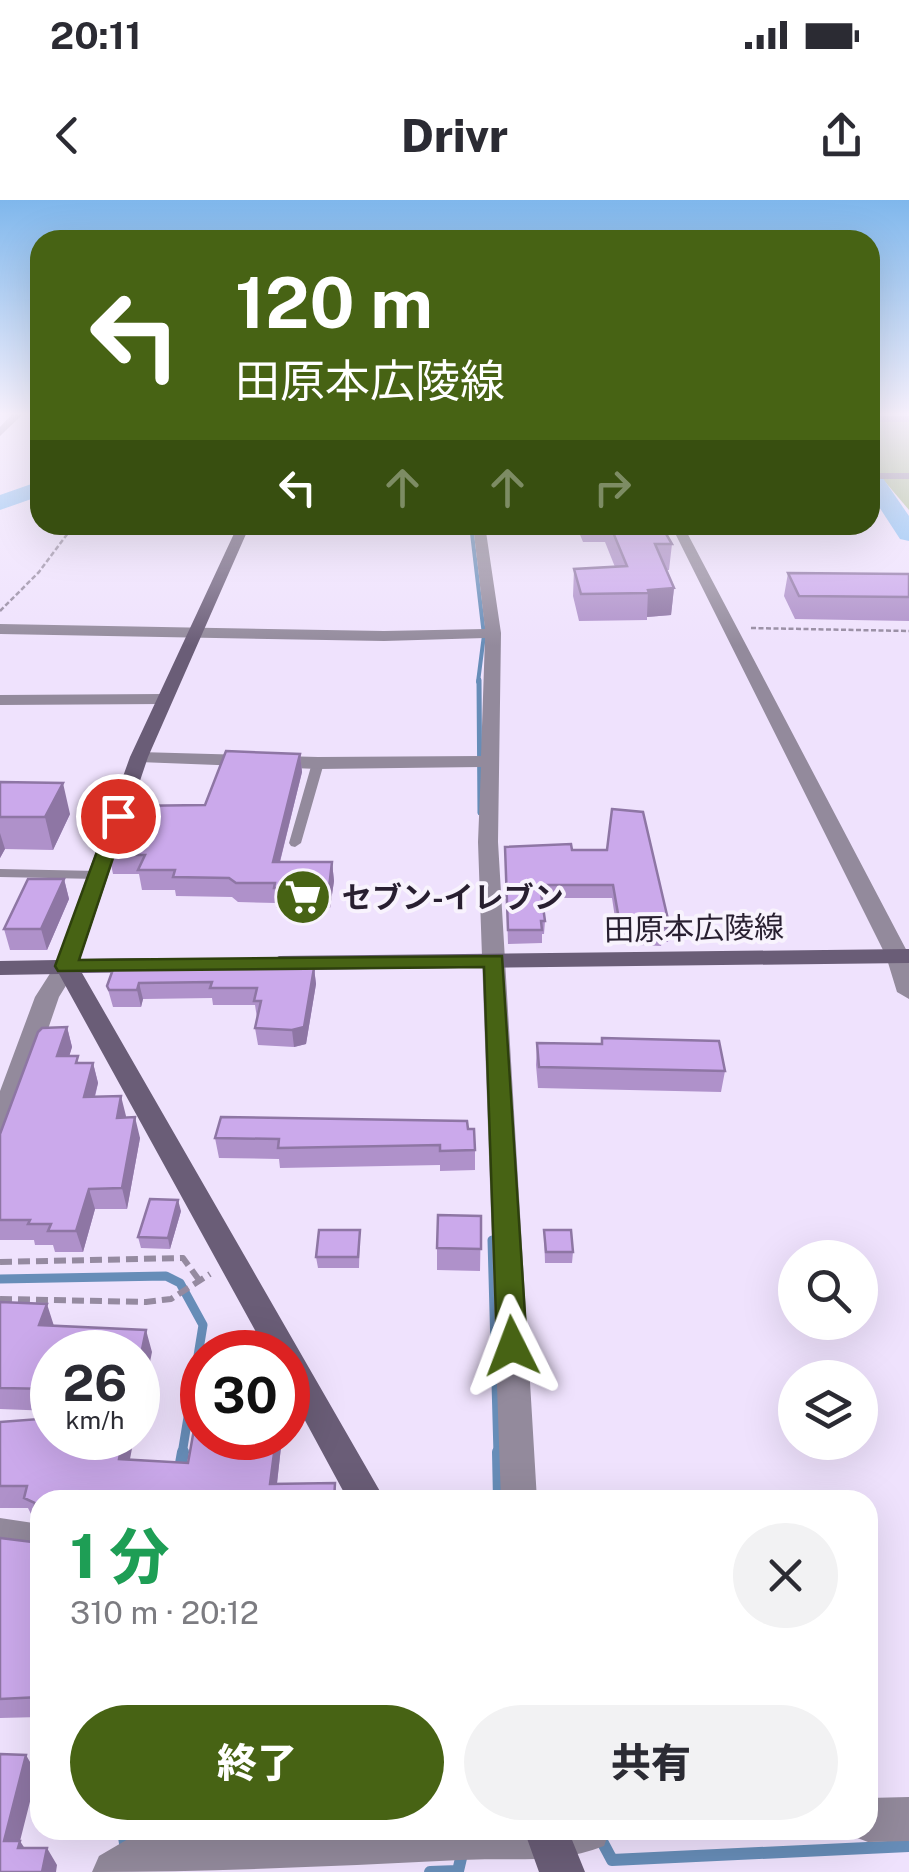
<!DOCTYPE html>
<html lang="ja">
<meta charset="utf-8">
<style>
body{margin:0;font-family:"Public Sans","Noto Sans JP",sans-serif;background:#f2f2f3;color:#2b2b33;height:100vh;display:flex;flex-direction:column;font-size:38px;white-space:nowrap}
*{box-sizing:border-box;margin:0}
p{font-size:32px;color:#7c7c81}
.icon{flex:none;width:55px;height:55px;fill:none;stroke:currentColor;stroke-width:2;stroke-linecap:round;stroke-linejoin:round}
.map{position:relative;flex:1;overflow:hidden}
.sheet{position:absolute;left:30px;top:1290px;width:848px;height:350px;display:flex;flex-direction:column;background:#fff;border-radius:30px;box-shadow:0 10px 40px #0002}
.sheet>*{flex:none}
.guide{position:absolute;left:30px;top:30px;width:850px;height:305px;border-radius:30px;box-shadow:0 10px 40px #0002;background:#476314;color:#fff;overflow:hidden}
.buttons{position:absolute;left:778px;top:1040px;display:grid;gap:20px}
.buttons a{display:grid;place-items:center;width:100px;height:100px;border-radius:50%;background:#fff;box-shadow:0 10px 40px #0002;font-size:50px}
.speed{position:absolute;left:30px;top:1130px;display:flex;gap:20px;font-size:50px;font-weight:700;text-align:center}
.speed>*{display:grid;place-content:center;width:130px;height:130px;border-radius:50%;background:#fff;box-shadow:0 10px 40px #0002;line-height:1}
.speed small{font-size:25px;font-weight:400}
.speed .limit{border:15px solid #d22;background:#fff;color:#111}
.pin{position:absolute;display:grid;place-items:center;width:85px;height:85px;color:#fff;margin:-42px;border:5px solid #fff;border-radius:50%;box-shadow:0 2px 10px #0007}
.me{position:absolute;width:110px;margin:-55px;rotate:357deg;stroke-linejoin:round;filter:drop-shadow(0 0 8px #0008)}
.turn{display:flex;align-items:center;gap:35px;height:210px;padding:0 40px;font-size:45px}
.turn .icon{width:130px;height:130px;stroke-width:2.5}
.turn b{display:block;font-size:70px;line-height:85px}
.lanes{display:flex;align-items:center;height:95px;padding:0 40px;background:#0003;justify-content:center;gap:50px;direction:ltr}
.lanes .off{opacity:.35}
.round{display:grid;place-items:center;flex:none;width:105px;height:105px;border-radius:52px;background:#f2f2f3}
.overview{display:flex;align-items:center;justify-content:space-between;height:170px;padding:0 40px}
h1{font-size:60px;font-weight:800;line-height:75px;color:#1e9e55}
.primary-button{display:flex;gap:20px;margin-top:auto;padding:20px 40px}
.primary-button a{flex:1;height:115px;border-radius:60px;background:#476314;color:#fff;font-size:40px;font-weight:800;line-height:115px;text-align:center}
.primary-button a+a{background:#f2f2f3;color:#2b2b33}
.status{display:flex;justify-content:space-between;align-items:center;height:70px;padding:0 50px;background:#fff;direction:ltr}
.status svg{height:28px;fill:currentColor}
header{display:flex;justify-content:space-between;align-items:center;height:130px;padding:0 40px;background:#fff;font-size:45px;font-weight:800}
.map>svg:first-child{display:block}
</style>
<div class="status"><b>20:11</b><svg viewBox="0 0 49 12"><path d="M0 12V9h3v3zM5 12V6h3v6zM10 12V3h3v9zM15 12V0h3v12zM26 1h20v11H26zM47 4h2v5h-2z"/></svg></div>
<header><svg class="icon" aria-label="back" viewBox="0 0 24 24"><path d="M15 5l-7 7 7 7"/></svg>Drivr<svg class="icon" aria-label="share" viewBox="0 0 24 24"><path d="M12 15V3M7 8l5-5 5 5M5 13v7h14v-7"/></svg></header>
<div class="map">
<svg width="909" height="1672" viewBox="0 0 909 1672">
<rect width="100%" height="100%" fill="#efe2fd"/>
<!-- green -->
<path fill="#a9be8f" d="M909,217V310L870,264V218Z"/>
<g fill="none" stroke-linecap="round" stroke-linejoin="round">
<!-- stream-far3 -->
<path stroke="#678db8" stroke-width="4" d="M471,325L484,435L478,482"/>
<!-- stream-far2 -->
<path stroke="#678db8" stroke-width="5" d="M479,480L480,613"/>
<!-- stream-far1 -->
<path stroke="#678db8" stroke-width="9" d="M492,1040L498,1254
M0,1079L166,1076L180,1083L203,1125L182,1254"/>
<!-- stream -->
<path stroke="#678db8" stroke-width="12" d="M498,1252L499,1300
M180,1269L183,1252
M123,1630L126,1650
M596,1630L612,1660L909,1646
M430,1672L458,1671L462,1654"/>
<!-- river -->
<path fill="#82bcf3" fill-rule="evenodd" d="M870,270L878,271L909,316V341L900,339L870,293Z
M40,281V296L0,310V295Z"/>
<!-- path-far1 -->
<path stroke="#958aa0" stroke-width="2.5" stroke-dasharray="5 2.5" stroke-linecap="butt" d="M0,411L39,372L74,325
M751,428L909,431"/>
<!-- path -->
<path stroke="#958aa0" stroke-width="6" stroke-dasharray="12 6" stroke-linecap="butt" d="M0,1062L183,1058L199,1080
M0,1099L146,1102L171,1099L210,1074"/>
<!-- lane -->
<path fill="#938a9c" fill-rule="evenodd" d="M318,560L324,563L301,643L295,647L291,646L289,643L312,563Z
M0,669L98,671L104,675L98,679L0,677Z"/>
<!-- street -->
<path fill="#938a9c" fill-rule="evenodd" d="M14,212H25L0,236V227Z
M870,216H909V222H870Z
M870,273H909V279H870Z
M473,325H485L501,433L498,642L537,1300H501L478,642L481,567L318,569L139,562L130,557L139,552L318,557L481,556L485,438L384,441L0,434V424L384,431L485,429Z
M671,325H683L909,755V799L897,792L886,756Z
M0,495L163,494L171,499L163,504L0,505Z
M66,759L78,766L59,797L14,928L10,935L0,938V891L35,797L58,761Z
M0,1318L40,1324V1360L0,1354Z
M909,1597V1641L868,1642L852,1636L850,1630H868V1598Z
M610,1630L604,1646C556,1665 511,1657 460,1660C337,1666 215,1672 92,1672L99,1656L140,1632Z"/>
<!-- secondary -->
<path fill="#6a5d77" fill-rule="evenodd" d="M238,325H250L148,557L80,759L149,758L161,765L149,772L82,773L385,1300H348L288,1189V1152H267L59,774L0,775V761L57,760L130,557Z
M909,749V763L279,770L267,763L279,756Z
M524,1630H568L585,1672H539Z"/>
</g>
<!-- wall -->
<path fill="#af91ca" d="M576,325H661L672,344L669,370H666L674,388L671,415L647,417V420L579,421L573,396L574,369L615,367L605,342H583Z
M788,373L909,374V421L795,419L784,396Z
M300,554L302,572L280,662H332L334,681L330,708H276V703L238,702L232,697L176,696L175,690H142L139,674H113L109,655Z
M0,582L70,614L53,650L5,649L0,658Z
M505,647L572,650L670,728L668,742H662L661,746L619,744L612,698H542L545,721L544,734H542V743L508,744Z
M64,679L69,699L47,750H10L4,729Z
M311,761L312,768H314L316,784L306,844L294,847L258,845L255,828L257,818L255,805H213L212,798L143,799L141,807H113L107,786Z
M67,827L72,847L69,856L80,863H93L98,883L95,897L126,917L140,938L127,1009H95L83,1052H55L53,1045H35L34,1040H0V934Z
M602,838L725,871L721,892L538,888L536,865L537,843L601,844Z
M468,929L475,950V970L440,971V965L280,968L279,959L219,958L215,938Z
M181,1011L170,1049L141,1048L138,1037Z
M481,1016L480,1071L437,1070V1048Z
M360,1030L359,1068H318L316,1057Z
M544,1030L573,1052L572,1063H545Z
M0,1102L54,1126L152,1152H52V1211L0,1209Z
M0,1222L130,1259L188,1263L202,1238H282L277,1284L335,1283L337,1300H40V1517L0,1518V1338L33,1342L34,1320L28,1308H0Z"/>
<!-- shaded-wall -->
<path fill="#8e76a4" d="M674,388L671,415L647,417L648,390Z
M300,554L302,572L275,681L273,662Z
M63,583L70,614L53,650L45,617Z
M0,633L5,649L0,658Z
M332,662L334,681L330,708L329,688Z
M64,679L69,699L47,750L41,729Z
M311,761L313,775L314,768L316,784L306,844L294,847L292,830Z
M139,783L143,799L141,807L137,790Z
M67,827L72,847L63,877L57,856Z
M93,863L98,883L89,918L84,897Z
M121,896L126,916L122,938L117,918Z
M135,917L140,938L127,1009L122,988Z
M89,989L95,1009L83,1052L76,1031Z
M178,1000L181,1011L170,1049L168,1038Z
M47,1104L54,1126L39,1125Z
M146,1130L152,1152L138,1222V1169Z
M123,1238H134L126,1280L119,1259Z
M276,1238H282L275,1300L270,1284Z
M26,1555L37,1574L20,1641L31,1658L4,1641Z
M47,1648L57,1665L56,1672H42Z"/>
<!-- building -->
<path fill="#cba9eb" stroke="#8e76a4" stroke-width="2.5" d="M610,325H661L672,344H655L674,388L648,390L649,393L581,394L574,369L627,366Z
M788,373L909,374V397L799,396Z
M226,551L300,554L273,662H332L329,688H274L275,683H236L229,678L173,677L175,670H138L145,655H109L127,606L205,605Z
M0,582L63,583L45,617H0Z
M612,609L643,612L670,728H662L663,732L621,731L613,685H540L545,721H541L542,730H508L505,647L571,644L572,650H607Z
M28,679H64L41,729H4Z
M116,761H311V768H314L304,827L292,830L255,828L261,801H254L257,788H210L212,782L139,783L137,790H109L107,786Z
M67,827L57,856H78L76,863H93L84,897L121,896L117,918L135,917L122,988L89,989L76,1031H48L51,1024H28L30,1020H0V934L38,832L42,828Z
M602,838L719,841L725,871L539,867L537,843L602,844Z
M221,917L467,921L468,929H474L475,950L440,951V945L278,948L279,939L215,938Z
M150,999L178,1000L168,1038L138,1037Z
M438,1015L481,1016V1049L437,1048Z
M319,1030H360L358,1057H316Z
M544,1030H571L573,1052H546Z
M0,1102L47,1104L39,1125L146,1130L138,1169V1152H52V1189L0,1188Z
M201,1190H202V1238H276L270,1284L335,1283L334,1300H40V1497L0,1499V1338L33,1342L35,1303L24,1298L27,1286H0V1222L52,1218V1238H123L119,1259L188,1263Z
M0,1554L26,1555L4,1641H20L18,1648H47L42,1672H0Z"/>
<!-- sky -->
<linearGradient id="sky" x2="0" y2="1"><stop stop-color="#7fb7ec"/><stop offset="0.48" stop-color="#f8f2fe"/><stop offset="1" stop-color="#f8f2fe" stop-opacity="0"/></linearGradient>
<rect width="909" height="446" fill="url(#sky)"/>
<!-- route -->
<path fill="#476314" stroke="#2e400d" stroke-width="2.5" d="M118,610L127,616L79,760L502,756L527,1146L522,1155L512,1158L501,1155L497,1146L484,767L58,771L55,766L110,616Z"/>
<!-- icons -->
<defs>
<g id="supermarket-disc" transform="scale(2.875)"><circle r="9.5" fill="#476314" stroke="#f8f3fd"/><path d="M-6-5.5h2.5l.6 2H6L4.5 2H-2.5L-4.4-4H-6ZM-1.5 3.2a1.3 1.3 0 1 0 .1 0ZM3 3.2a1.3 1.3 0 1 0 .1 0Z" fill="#fff"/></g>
</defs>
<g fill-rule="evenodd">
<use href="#supermarket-disc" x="303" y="697"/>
</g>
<g text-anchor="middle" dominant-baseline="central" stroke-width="8" stroke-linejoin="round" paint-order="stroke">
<!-- poi labels -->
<g font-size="30" font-weight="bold" fill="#281f30" stroke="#f8f3fd" text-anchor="start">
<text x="342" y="697">セブン-イレブン</text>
</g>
<!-- street labels -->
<g font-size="30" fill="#281f30" stroke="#f8f3fd">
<text transform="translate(694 728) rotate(-1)">田原本広陵線</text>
</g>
</g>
</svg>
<div class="buttons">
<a><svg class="icon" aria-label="search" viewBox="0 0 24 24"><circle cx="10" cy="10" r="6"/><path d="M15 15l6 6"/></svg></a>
<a><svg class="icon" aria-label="layers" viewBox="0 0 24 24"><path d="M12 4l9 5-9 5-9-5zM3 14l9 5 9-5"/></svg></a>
</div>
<div class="speed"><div>26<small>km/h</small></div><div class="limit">30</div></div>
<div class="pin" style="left:118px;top:616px;background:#d93025"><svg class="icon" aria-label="arrive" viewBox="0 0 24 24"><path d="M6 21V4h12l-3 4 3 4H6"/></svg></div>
<svg class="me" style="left:512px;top:1146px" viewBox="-20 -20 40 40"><path d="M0-17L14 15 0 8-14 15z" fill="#476314" stroke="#fff" stroke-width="4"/></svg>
<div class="guide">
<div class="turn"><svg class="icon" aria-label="left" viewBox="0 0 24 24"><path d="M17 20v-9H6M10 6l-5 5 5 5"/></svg><div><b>120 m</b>田原本広陵線</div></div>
<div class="lanes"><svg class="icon" aria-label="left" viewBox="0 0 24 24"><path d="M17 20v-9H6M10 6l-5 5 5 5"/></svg><svg class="icon off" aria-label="ahead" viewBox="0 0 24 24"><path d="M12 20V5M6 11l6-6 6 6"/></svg><svg class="icon off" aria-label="ahead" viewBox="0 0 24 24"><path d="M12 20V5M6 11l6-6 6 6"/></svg><svg class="icon off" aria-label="right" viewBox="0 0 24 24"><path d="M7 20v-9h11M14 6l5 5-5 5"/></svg></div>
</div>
<section class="sheet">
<div class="overview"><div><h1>1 分</h1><p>310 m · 20:12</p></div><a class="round"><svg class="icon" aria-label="close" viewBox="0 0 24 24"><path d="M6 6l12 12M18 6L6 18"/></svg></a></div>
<div class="primary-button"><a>終了</a><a>共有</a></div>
</section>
</div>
